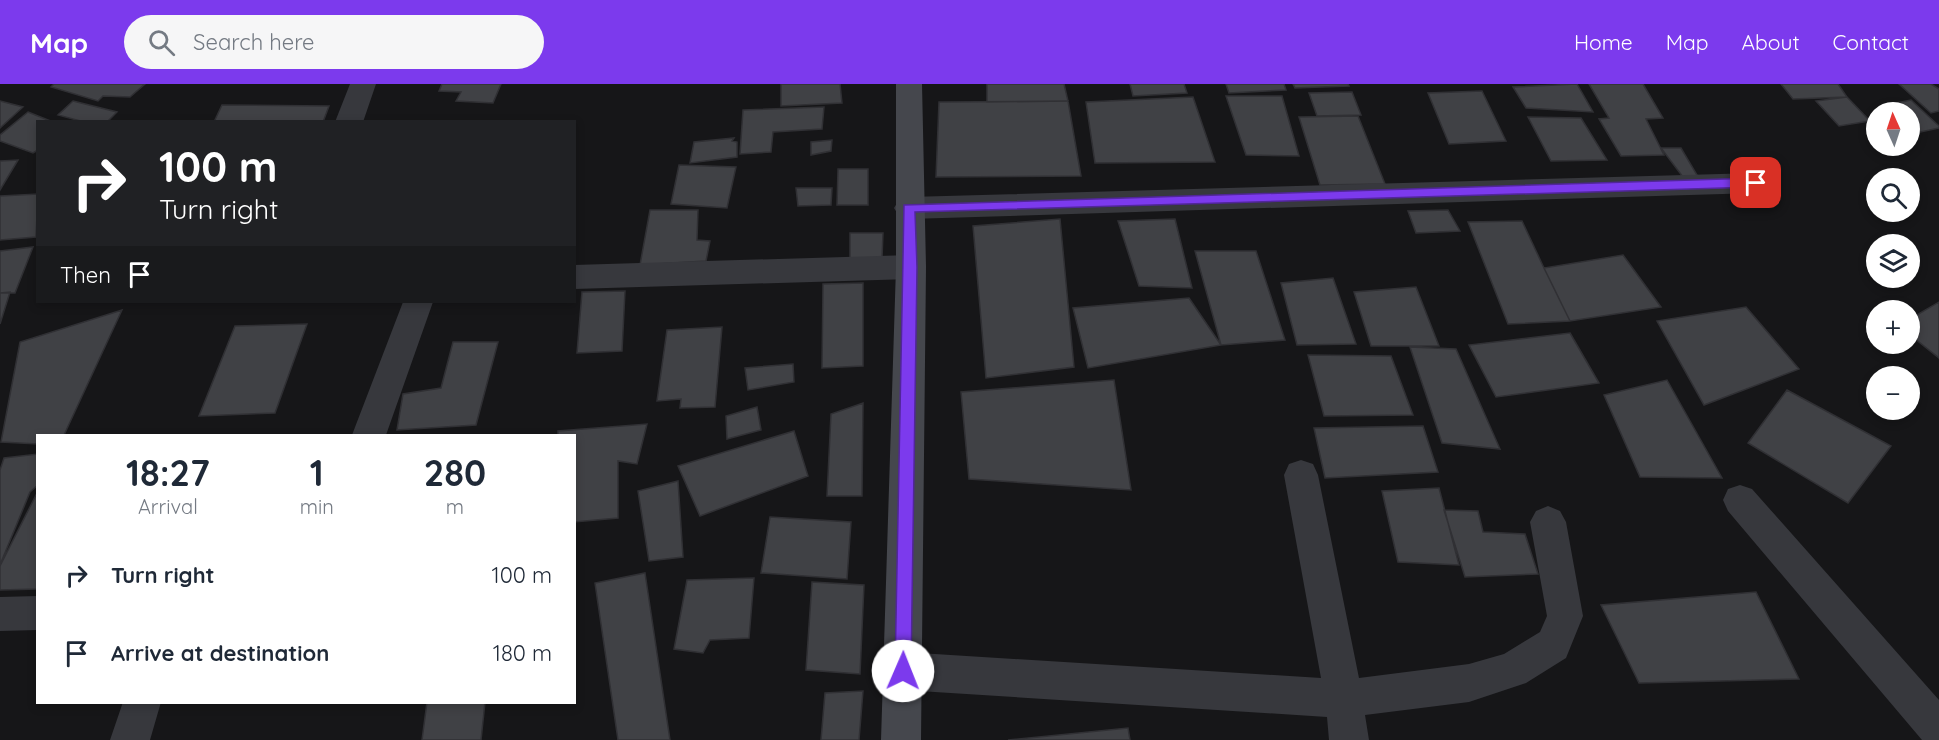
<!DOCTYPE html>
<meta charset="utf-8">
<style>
body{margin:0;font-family:Quicksand,sans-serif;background:#f6f6f7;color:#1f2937;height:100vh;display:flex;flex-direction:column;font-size:22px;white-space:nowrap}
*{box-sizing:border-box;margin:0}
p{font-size:20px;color:#747a83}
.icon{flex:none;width:33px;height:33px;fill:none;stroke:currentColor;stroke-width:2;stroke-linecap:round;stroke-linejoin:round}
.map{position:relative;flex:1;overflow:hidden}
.panel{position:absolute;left:36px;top:350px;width:540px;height:270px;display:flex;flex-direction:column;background:#fff;border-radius:0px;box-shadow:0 3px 9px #0003}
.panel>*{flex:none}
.banner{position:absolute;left:36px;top:36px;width:540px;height:183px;border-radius:0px;box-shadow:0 3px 9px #0003;background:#202124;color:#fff;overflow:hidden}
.needle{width:39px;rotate:357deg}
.fabs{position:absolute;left:1866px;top:18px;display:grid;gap:12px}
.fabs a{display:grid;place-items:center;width:54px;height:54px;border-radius:50%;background:#fff;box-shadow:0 3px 9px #0003;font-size:30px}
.pin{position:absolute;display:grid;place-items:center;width:51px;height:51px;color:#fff;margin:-26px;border-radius:12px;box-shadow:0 3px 9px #0006}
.me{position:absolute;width:66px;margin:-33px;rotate:1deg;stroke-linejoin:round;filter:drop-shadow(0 0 4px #0008)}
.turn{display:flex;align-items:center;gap:21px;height:126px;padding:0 24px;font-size:27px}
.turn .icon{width:78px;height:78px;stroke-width:2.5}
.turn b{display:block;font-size:42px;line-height:51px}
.then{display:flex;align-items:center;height:57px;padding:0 24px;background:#0003;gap:12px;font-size:22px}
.eta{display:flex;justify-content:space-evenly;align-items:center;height:102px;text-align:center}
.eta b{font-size:36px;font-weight:700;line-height:42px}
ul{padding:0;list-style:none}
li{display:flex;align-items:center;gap:18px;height:78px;padding:0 24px}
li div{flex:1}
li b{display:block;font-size:22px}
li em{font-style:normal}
header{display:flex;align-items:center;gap:36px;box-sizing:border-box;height:84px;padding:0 30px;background:#7c3aed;color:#fff}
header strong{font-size:28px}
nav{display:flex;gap:33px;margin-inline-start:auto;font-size:21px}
.search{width:420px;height:54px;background:#f6f6f7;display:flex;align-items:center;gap:15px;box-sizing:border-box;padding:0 21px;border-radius:33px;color:#747a83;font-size:22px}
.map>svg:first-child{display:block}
</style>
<header>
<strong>Map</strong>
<div class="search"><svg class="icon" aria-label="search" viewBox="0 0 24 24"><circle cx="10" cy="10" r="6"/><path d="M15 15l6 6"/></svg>Search here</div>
<nav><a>Home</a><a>Map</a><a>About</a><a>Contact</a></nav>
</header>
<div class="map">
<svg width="1939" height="656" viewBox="0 0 1939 656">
<rect width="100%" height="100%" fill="#161618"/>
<!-- building -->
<path fill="#404145" stroke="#303034" stroke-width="1.5" d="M54,0H145L130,13L103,12L98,17L51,3Z
M442,0H501L493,19L456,17L461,8L439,7Z
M781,0H840L842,19L781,22Z
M987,0H1064L1068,17L987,18Z
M1130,0H1184L1187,9L1133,12Z
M1226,0H1284L1286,6L1229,9Z
M1293,0H1348L1349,2L1295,4Z
M1577,0L1593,28L1526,24L1513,3Z
M1589,0H1643L1663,34L1646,35L1664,71L1621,72L1599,35L1609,34Z
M1781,0H1838L1847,13L1793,15Z
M1899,0H1931L1939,5V27L1931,29Z
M1482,7L1506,57L1449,60L1428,9Z
M1352,8L1361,31L1317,32L1309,9Z
M1226,12H1282L1299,72L1246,71Z
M1193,13L1215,78L1095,79L1086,18Z
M1847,13L1870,37L1839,42L1816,17Z
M1911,16L1939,42V44L1916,49L1910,43V28H1894L1886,21Z
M0,17L23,23L0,44Z
M73,17L117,28L107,38H84L58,31Z
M1068,17L1081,92L936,93L939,18Z
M222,21L329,22L323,38H214Z
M824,23L822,45L773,48L771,68L740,70L743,26Z
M28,28L53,38H38V66L33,69L0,57V51Z
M1358,32L1385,100L1320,101L1299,33Z
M1528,33L1581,34L1607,76L1551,77Z
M734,54L732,57L737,58V73L690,79L694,58Z
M832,56L831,67L811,71V58Z
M1661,64H1681L1700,96L1686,97Z
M18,76L0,106V77Z
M679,81L736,83L727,124L671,120Z
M838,85H868V121H837Z
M796,104H832L831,121L798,122Z
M38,110L36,153L0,156V112Z
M650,126H698L697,156L710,157L706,177L640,181Z
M1448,126L1460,147L1416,149L1408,127Z
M1060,135L1074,283L986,294L973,142Z
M1175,135L1192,204L1139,202L1118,137Z
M1522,137L1544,184L1570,237L1508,240L1468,138Z
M850,149H883L882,175L850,178Z
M33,163L15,209H0V167Z
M1195,167H1256L1285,256L1221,261Z
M1623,171L1661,223L1570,237L1544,184Z
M1333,194L1356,260L1297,261L1281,199Z
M863,199V282L822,284L823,200Z
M1416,203L1439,262H1371L1354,208Z
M625,207L622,267L577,269L582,208Z
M10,208L0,240V209Z
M1189,214L1221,261L1088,284L1073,224Z
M1939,218V274L1910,251V235Z
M1746,223L1799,285L1704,321L1657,237Z
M122,226L64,351H38V360L1,358L20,258Z
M307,240L275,329L199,332L235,242Z
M722,243L715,323L680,324L681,315L657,317L667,246Z
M1570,249L1599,299L1496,313L1469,261Z
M453,258H498L476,341L397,346L403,310L441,304Z
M1410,263L1456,265L1500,365L1442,359Z
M1308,271L1391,272L1413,331L1324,332Z
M793,280L794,298L748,306L745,284Z
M1114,296L1131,406L969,395L961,308Z
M1667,296L1722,394L1640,393L1604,311Z
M1787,306L1891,362L1848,419L1748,359Z
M863,319L862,412H827L831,330Z
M757,323L761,346L727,355L726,332Z
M647,340L637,380L618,377V434L574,438V351H558V347Z
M1423,342L1438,388L1325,394L1314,344Z
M794,347L808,392L700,432L678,382Z
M38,370V401L30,408L0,481V386L4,374Z
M678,397L683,473L649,477L638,407Z
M1439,404L1459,481L1398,478L1382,407Z
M38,407V505L0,506V482Z
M1444,426L1478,427L1483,448L1525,450L1538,490L1465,493Z
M770,433L851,438L847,495L761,489Z
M645,489L670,656H618L595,499Z
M754,494L749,554L710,556L703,569L674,565L687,496Z
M812,498L864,501L860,590L806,586Z
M1756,508L1799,595L1639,599L1601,521Z
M863,607L859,656H821L825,609Z
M427,618H485L481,656H422Z
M1128,644L1130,656H1008Z"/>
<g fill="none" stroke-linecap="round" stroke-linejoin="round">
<!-- street -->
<path fill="#37383d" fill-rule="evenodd" d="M350,0H376L363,38H335Z
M1756,89L1766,92L1770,99L1766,106L1756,109L909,135L899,132L894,124L899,116L909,113Z
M911,171L922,175L926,183L922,191L911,195L574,205V181Z
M403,218H433L386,351H352Z
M1301,376L1313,380L1318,391L1359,594L1469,580L1504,570L1540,548L1547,532L1530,438L1536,427L1548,422L1560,427L1566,438L1583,532L1566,574L1526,599L1469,618L1365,631L1369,656H1329L1327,633L903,606L890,600L884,587L890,574L903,568L1321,594L1284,391L1289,380Z
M1740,401L1752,405L1939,616V656H1922L1728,427L1723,416L1728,405Z
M38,512V546L0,547V513Z
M123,618H161L150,656H110Z"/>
<!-- secondary -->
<path fill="#45474d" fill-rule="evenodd" d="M896,0H922L926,183L921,656H881L896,183Z"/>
</g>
<!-- route -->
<path fill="#7c3aed" stroke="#51269a" stroke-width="1.5" d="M1756,94L1762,99L1756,103L915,128L917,183L911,587L909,592L903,594L898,592L895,587L904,121Z"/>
</svg>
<div class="fabs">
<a><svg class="needle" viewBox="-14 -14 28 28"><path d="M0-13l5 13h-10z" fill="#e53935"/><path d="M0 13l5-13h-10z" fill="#747a83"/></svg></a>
<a><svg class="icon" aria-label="search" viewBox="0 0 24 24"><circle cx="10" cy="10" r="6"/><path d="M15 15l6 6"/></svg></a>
<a><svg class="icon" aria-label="layers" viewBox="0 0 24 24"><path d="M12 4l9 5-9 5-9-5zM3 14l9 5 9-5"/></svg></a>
<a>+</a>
<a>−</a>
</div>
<div class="pin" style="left:1756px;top:99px;background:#d93025"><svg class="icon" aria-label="arrive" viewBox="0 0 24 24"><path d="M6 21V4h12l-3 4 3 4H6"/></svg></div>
<svg class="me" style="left:903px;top:587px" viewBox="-20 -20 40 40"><circle r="19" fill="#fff"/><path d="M0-13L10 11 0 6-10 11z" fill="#7c3aed"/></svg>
<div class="banner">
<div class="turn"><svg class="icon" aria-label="right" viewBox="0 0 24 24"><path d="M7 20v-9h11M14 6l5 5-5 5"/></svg><div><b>100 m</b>Turn right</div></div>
<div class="then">Then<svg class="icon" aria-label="arrive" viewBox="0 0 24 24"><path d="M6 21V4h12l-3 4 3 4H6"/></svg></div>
</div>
<section class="panel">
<div class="eta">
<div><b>18:27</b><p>Arrival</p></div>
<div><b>1</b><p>min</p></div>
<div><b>280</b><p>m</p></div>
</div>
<ul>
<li><svg class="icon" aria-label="right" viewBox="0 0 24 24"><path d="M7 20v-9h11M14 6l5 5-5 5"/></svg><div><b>Turn right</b></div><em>100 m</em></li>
<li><svg class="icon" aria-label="arrive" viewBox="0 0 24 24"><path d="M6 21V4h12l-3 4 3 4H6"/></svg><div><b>Arrive at destination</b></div><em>180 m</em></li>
</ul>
</section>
</div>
